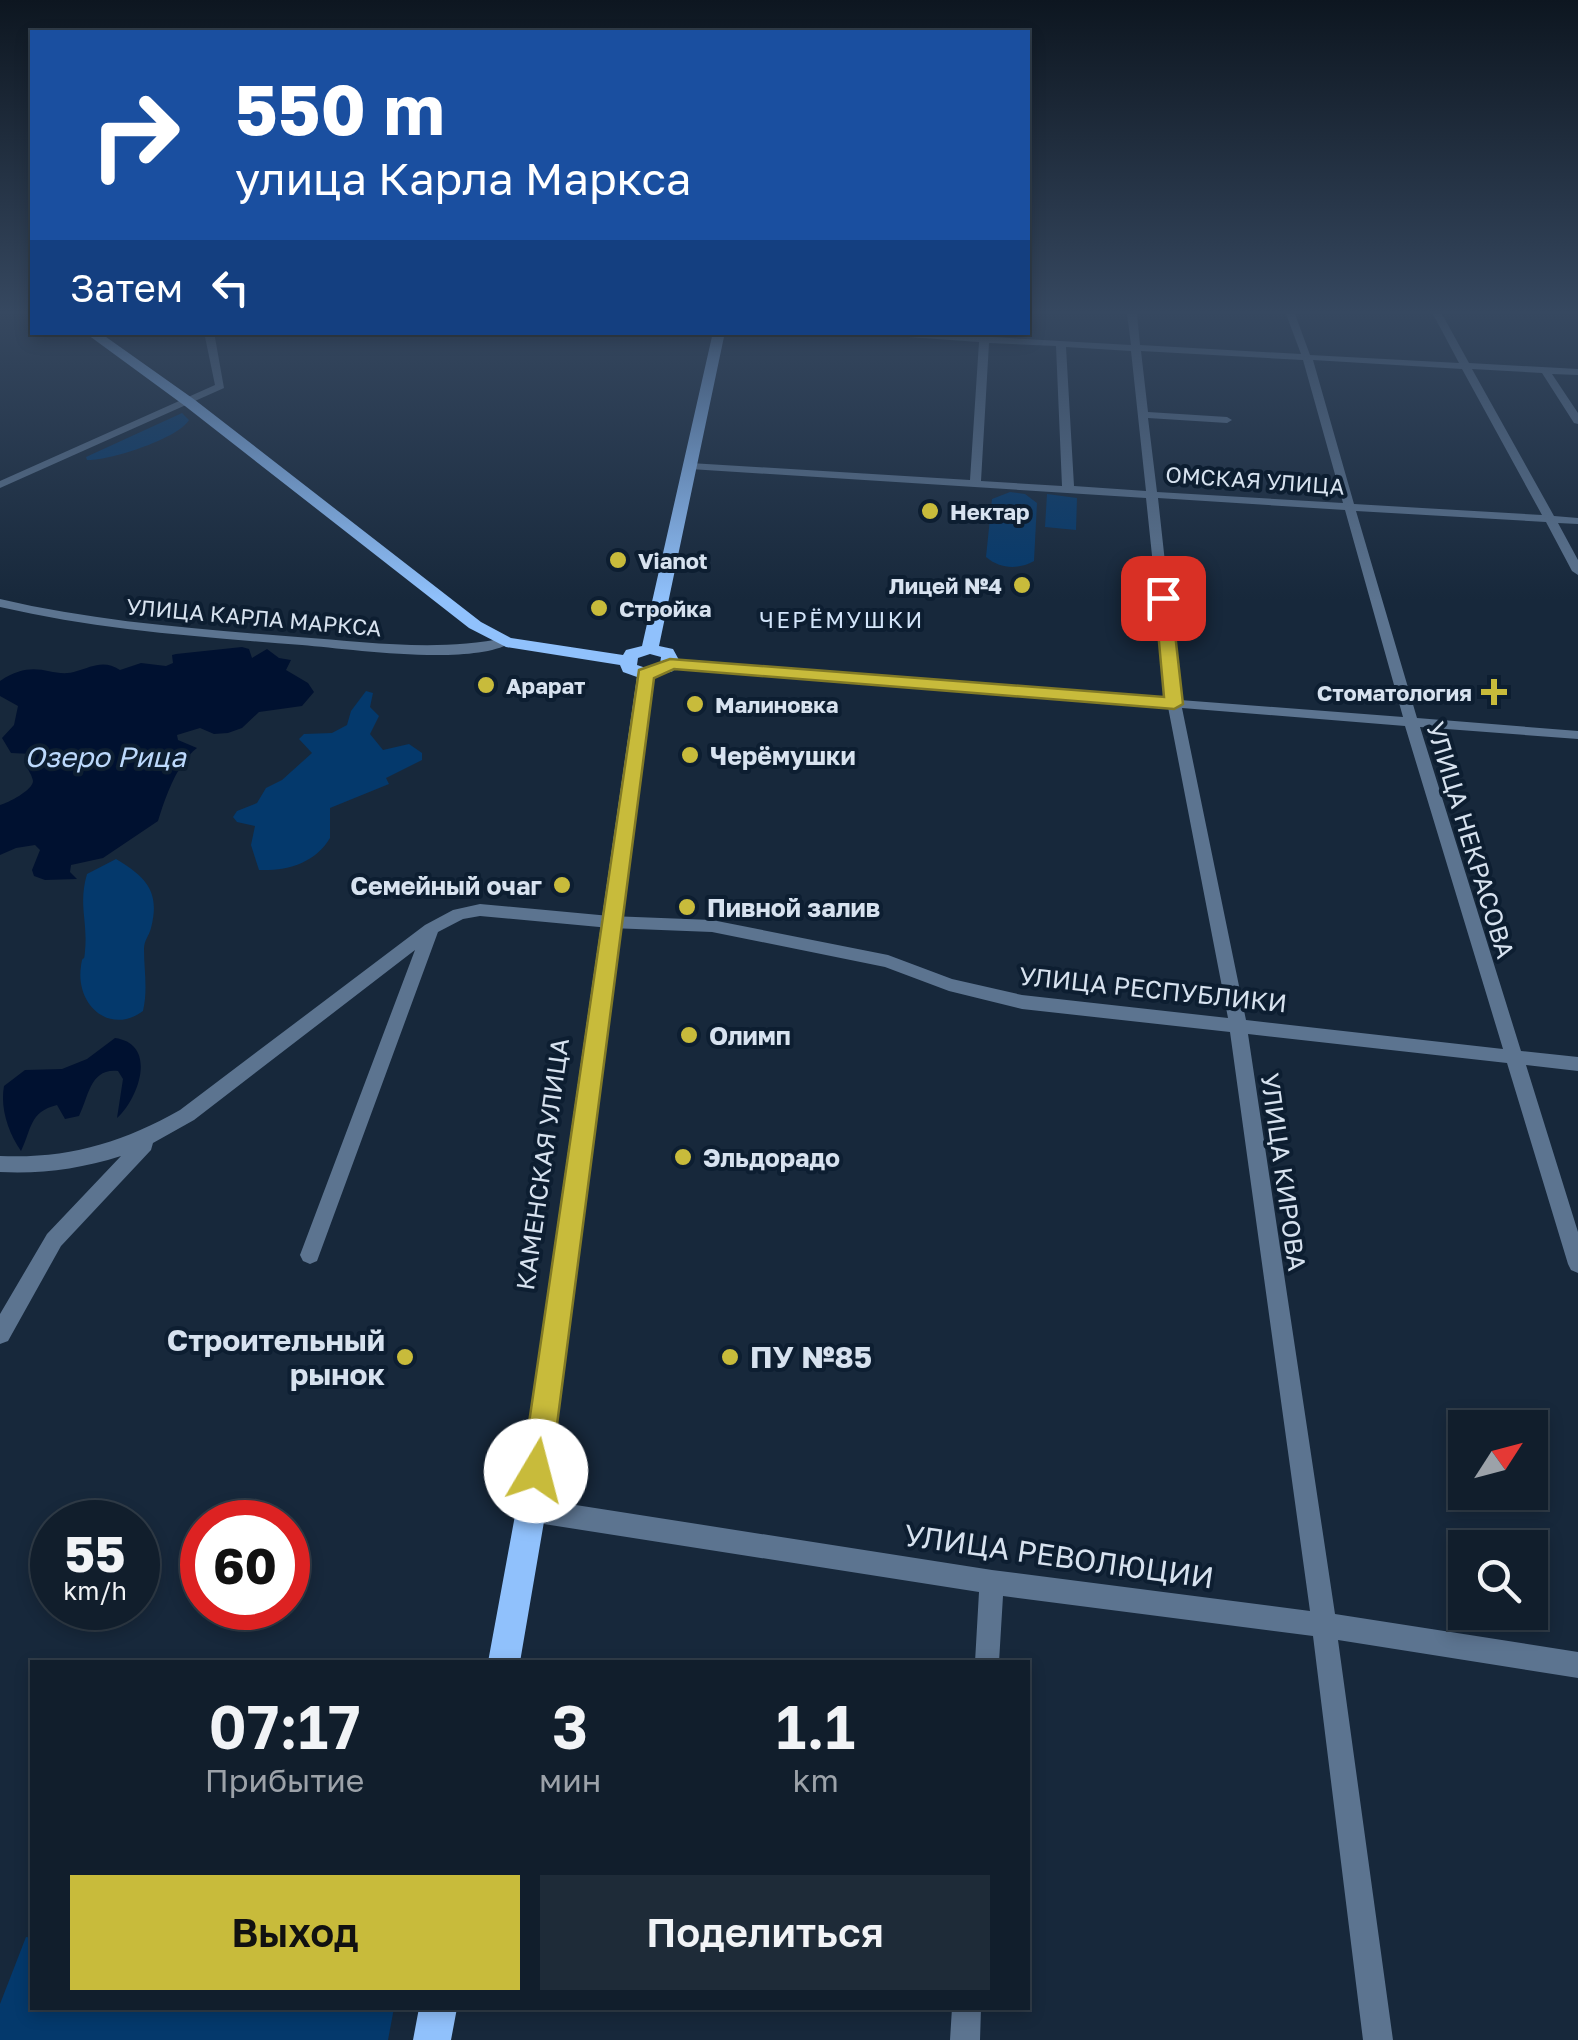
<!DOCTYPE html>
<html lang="ru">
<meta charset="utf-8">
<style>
body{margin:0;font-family:"Golos Text",sans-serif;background:#1e2b38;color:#f1f3f6;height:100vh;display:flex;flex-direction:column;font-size:38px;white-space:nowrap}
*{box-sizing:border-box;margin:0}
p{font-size:32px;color:#9ca2a9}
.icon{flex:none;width:55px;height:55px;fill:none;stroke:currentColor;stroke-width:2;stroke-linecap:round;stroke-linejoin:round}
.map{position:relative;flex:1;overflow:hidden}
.sheet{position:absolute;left:30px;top:1660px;width:1000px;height:350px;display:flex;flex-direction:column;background:#111e2c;border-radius:0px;box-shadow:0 5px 15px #0003,0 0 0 2px #303c48}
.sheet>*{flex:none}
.guide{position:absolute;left:30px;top:30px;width:1000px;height:305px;border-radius:0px;box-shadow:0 5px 15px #0003,0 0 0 2px #303c48;background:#1a4fa0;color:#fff;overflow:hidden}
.needle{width:65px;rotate:54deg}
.fabs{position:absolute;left:1448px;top:1410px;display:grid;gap:20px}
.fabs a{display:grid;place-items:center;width:100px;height:100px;border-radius:0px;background:#111e2c;box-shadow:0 5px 15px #0003,0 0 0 2px #303c48;font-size:50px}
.speed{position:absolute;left:30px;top:1500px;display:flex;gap:20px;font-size:50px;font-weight:700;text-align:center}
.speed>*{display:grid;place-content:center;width:130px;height:130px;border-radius:50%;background:#111e2c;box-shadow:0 5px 15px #0003,0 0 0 2px #303c48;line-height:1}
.speed small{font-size:25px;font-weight:400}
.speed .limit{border:15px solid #d22;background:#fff;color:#111}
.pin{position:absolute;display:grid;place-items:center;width:85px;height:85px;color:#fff;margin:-42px;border-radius:20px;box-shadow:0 5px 15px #0006}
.me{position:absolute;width:110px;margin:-55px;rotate:8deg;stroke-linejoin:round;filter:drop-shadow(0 0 8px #0008)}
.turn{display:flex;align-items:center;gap:35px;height:210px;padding:0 40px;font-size:45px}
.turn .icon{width:130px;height:130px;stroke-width:2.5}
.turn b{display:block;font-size:70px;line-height:85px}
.then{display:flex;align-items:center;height:95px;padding:0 40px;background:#0003;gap:20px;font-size:38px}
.eta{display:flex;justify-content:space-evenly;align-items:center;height:170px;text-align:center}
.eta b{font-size:60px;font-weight:600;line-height:70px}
.cta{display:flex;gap:20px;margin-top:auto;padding:20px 40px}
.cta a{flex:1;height:115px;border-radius:0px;background:#c8bb3b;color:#111;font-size:40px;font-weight:600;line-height:115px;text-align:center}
.cta a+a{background:#1e2b38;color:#f1f3f6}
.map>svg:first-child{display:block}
</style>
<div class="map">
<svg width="1578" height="2040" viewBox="0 0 1578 2040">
<rect width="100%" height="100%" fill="#17283b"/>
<!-- green -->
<path fill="#04396c" d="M182,413L189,420C179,438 110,461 87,460L86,457Z
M1010,492L1025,494L1037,503L1034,561C1018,570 1000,569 986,557L992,499Z
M1047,494L1077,498L1076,530L1045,527Z
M366,691L373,693L370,707L379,716L370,734L383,750L409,744L422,753V760L386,778L389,784L330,808V838C315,863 288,871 259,870L251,845L255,826L237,822L233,817L237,811L257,803L266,788L282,780L312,753L299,739L304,734L332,733L347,725L351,711Z
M116,859C144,876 161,890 151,928C149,936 144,940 144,949C144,971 148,989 143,1011C109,1036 75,1004 81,966C83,951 84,966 85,951C88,921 78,905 87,874Z
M26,1937L32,1938V2008H394L388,2040H0V2004Z"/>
<!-- water -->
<path fill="#001130" d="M242,647L249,649L252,658L267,649L279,658L291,660L286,670L308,683L314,692L302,706L259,712L242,728L228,733L214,734L200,728L177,735L178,740L197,748C177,763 165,798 158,821L103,858L71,865L70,872L77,879L45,880L34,876L32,870L40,850L35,845L16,848L0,855V805C8,803 33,790 33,781C32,775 28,770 26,765L33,759L32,754L11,753L2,738L14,725L18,706L0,696V681C37,656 51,680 77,671C91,667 104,659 120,670L141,663L166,666L173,663L172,655L176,654Z
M115,1038C158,1044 139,1098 117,1118L123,1079L118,1071C90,1068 89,1096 79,1116L65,1119L57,1105C29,1112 32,1129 21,1151C8,1132 0,1108 4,1086L25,1070L62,1069L87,1059Z"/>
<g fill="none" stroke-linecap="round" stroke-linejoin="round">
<!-- minor -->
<path fill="#5c7490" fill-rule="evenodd" d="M1127,314H1137L1140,345L1301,354L1286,314H1295L1310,355L1459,363L1433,314H1442L1469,363L1578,369V375L1552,374L1578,413V424L1574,423L1542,373L1472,369L1554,516L1578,518V524L1558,523L1578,560V575L1572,571L1546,522L1356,511L1417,718L1578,731V739L1420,727L1521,1051L1578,1057V1071L1526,1065L1578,1232V1273L1571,1270L1568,1264L1507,1063L1248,1034L1335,1614L1578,1652V1678L1338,1640L1393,2040H1363L1313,1636L1003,1596L999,1662H975L979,1592L531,1522L523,1518L519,1510L523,1502L531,1498L992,1570L1310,1611L1230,1032L1022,1009L949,991L885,967L712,932L610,928L480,916L463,919L438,932L317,1261L310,1264L303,1261L300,1255L415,950L194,1120L153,1143L151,1150L61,1246L8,1341L0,1344V1314L47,1234L121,1156C80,1169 42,1174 0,1172V1156C67,1159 122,1143 180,1110L425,925L453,910L480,904L610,916L712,920L888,955L952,979L1022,995L1228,1018L1168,707L670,668L663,664L670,660L1167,699L1146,498L690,469L685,466L690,463L970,480L979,342L838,332H903L1131,345ZM989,343L1056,346L1062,486L981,481ZM1066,347L1131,351L1146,491L1074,486ZM1141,351L1303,360L1343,503L1157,492L1148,418L1227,423L1232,420L1227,417L1148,412ZM1313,360L1462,369L1542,515L1354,504ZM1158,498L1345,510L1403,717L1180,700ZM1182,708L1405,726L1503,1049L1246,1020Z
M204,332H214L224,388L0,488V481L215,385Z
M0,599C98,622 198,629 298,637C368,642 436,652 506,638L512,642C473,667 350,649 302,645C200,637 100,630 0,607Z
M952,2008H981L980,2040H950Z"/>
<!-- major -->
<path fill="#90c1fc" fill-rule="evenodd" d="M84,332H99L195,400L481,622L511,638L623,655L626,650L642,646L713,332H725L659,646L673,649L679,660L673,671L654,677L546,1510L520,1662H488L516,1510L637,677L623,672L620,665L506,647L469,628L185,406ZM650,654L661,657L660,664L646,668L637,665L638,658Z
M419,2008H457L451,2040H413Z"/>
</g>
<!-- sky -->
<linearGradient id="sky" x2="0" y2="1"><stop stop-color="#0d1620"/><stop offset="0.52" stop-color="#364860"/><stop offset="1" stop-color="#364860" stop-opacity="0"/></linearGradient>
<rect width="1578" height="600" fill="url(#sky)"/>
<!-- route -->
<path fill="#c8bb3b" stroke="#827a26" stroke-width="2.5" d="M1163,593L1171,598L1183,704L1174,709L674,669L654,678L551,1471L547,1482L536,1486L526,1482L522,1471L639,670L670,659L1164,697L1155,598Z"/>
<!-- markers -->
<g fill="#c8bb3b" stroke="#0d1e31" stroke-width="4">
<circle cx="930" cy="511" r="10"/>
<circle cx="618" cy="560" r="10"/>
<circle cx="1022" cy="585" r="10"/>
<circle cx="599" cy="608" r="10"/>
<circle cx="486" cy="685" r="10"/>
<path d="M1489 677h10v10h10v10h-10v10h-10v-10h-10v-10h10z"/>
<circle cx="695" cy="704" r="10"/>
<circle cx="690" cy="755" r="10"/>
<circle cx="562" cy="885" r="10"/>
<circle cx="687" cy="907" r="10"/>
<circle cx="689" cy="1035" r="10"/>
<circle cx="683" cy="1157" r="10"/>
<circle cx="405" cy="1357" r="10"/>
<circle cx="730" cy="1357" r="10"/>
</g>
<g text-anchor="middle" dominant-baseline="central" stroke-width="8" stroke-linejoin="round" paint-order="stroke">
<!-- far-street labels -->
<g font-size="22" fill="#d7e2ef" stroke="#0d1e31">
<text transform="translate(1255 480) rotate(4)">ОМСКАЯ УЛИЦА</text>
<text transform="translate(254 617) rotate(5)">УЛИЦА КАРЛА МАРКСА</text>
</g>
<!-- far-poi labels -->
<g font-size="22" font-weight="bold" fill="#d7e2ef" stroke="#0d1e31" text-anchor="start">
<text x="950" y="511">Нектар</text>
<text x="638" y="560">Vianot</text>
<text x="1002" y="585" text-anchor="end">Лицей №4</text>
<text x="619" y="608">Стройка</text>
<text x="506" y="685">Арарат</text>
<text x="1472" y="692" text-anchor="end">Стоматология</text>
<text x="715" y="704">Малиновка</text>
</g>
<!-- far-neighbourhood labels -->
<g font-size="22" letter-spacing="2.5" fill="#d3e5fa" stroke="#0d1e31">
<text x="842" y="619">ЧЕРЁМУШКИ</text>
</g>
<!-- poi labels -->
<g font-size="25" font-weight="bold" fill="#d7e2ef" stroke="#0d1e31" text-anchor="start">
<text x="710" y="755">Черёмушки</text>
<text x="542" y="885" text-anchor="end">Семейный очаг</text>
<text x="707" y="907">Пивной залив</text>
<text x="709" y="1035">Олимп</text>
<text x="703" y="1157">Эльдорадо</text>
</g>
<!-- street labels -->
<g font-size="25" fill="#d7e2ef" stroke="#0d1e31">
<text transform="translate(1471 840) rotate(73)">УЛИЦА НЕКРАСОВА</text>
<text transform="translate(1153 989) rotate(6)">УЛИЦА РЕСПУБЛИКИ</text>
<text transform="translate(542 1164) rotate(-82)">КАМЕНСКАЯ УЛИЦА</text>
<text transform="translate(1284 1172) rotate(82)">УЛИЦА КИРОВА</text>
</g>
<!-- water labels -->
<g font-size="28" font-style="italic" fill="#bcd9fc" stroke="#0d1e31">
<text x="105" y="756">Озеро Рица</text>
</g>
<!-- near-poi labels -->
<g font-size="30" font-weight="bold" fill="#d7e2ef" stroke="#0d1e31" text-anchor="end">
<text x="385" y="1340">Строительный<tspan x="385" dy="34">рынок</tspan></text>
<text x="750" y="1357" text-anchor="start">ПУ №85</text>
</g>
<!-- near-street labels -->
<g font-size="30" fill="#d7e2ef" stroke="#0d1e31">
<text transform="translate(1059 1556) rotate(8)">УЛИЦА РЕВОЛЮЦИИ</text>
</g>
</g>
</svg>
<div class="fabs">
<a><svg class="needle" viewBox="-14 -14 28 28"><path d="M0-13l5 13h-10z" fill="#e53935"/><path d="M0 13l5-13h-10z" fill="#9ca2a9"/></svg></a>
<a><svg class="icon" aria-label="search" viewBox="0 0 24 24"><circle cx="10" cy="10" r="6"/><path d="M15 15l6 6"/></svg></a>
</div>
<div class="speed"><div>55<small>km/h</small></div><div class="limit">60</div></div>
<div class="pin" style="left:1163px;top:598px;background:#d93025"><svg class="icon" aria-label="arrive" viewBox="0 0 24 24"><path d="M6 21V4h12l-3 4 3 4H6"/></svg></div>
<svg class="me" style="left:536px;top:1471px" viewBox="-20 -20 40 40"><circle r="19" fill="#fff"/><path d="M0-13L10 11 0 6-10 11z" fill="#c8bb3b"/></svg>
<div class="guide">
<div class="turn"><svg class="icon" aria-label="right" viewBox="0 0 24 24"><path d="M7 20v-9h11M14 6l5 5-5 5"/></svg><div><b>550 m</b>улица Карла Маркса</div></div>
<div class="then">Затем<svg class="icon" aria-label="left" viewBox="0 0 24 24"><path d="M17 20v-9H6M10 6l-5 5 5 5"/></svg></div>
</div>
<section class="sheet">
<div class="eta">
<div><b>07:17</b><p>Прибытие</p></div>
<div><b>3</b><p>мин</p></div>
<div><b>1.1</b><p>km</p></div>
</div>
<div class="cta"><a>Выход</a><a>Поделиться</a></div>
</section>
</div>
